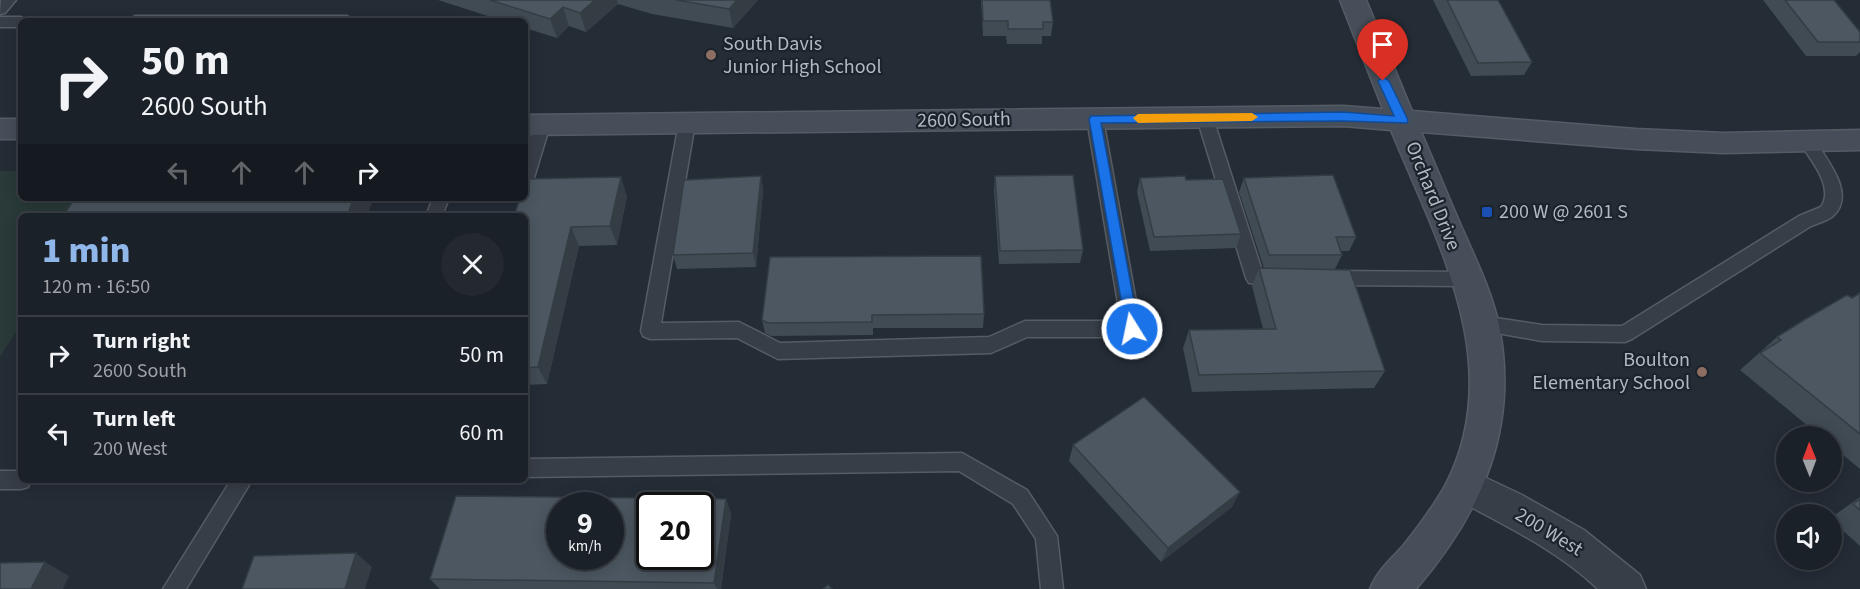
<!DOCTYPE html>
<meta charset="utf-8">
<style>
body{margin:0;font-family:"Source Sans 3",sans-serif;background:#242930;color:#f1f3f6;height:100vh;display:flex;flex-direction:column;font-size:22px;white-space:nowrap}
*{box-sizing:border-box;margin:0}
p{font-size:20px;color:#a0a3a8}
.icon{flex:none;width:33px;height:33px;fill:none;stroke:currentColor;stroke-width:2;stroke-linecap:round;stroke-linejoin:round}
.map{position:relative;flex:1;overflow:hidden}
.drawer{position:absolute;left:18px;top:213px;width:510px;height:270px;display:flex;flex-direction:column;background:#1b2128;border-radius:9px;box-shadow:0 3px 15px #0003,0 0 0 2px #393e45}
.drawer>*{flex:none}
.hud{position:absolute;left:18px;top:18px;width:510px;height:183px;border-radius:9px;box-shadow:0 3px 15px #0003,0 0 0 2px #393e45;background:#1b2128;color:#f1f3f6;overflow:hidden}
.needle{width:39px;rotate:359deg}
.tools{position:absolute;left:1776px;top:426px;display:grid;gap:12px}
.tools a{display:grid;place-items:center;width:66px;height:66px;border-radius:50%;background:#1b2128;box-shadow:0 3px 15px #0003,0 0 0 2px #393e45;font-size:30px}
.speed{position:absolute;left:546px;top:492px;display:flex;gap:12px;font-size:30px;font-weight:700;text-align:center}
.speed>*{display:grid;place-content:center;width:78px;height:78px;border-radius:50%;background:#1b2128;box-shadow:0 3px 15px #0003,0 0 0 2px #393e45;line-height:1}
.speed small{font-size:15px;font-weight:400}
.speed .limit{border:3px solid #111;border-radius:9px;background:#fff;color:#111}
.pin{position:absolute;display:grid;place-items:center;width:51px;height:51px;color:#fff;margin:-62px -26px;border-radius:50% 50% 50% 0;rotate:-45deg;box-shadow:0 0 6px #0007}
.pin .icon{rotate:45deg}
.me{position:absolute;width:66px;margin:-33px;rotate:350deg;stroke-linejoin:round;filter:drop-shadow(0 0 4px #0008)}
.turn{display:flex;align-items:center;gap:21px;height:126px;padding:0 24px;font-size:27px}
.turn .icon{width:78px;height:78px;stroke-width:2.5}
.turn b{display:block;font-size:42px;line-height:51px}
.lanes{display:flex;align-items:center;height:57px;padding:0 24px;background:#0003;justify-content:center;gap:30px;direction:ltr}
.lanes .off{opacity:.35}
.round{display:grid;place-items:center;flex:none;width:63px;height:63px;border-radius:32px;background:#242930}
.headline{display:flex;align-items:center;justify-content:space-between;height:102px;padding:0 24px}
h1{font-size:36px;font-weight:800;line-height:45px;color:#90b7e9}
ul{padding:0;list-style:none}
li{display:flex;align-items:center;gap:18px;height:78px;padding:0 24px;border-top:2px solid #393e45}
li div{flex:1}
li b{display:block;font-size:22px}
li em{font-style:normal}
.map>svg:first-child{display:block}
</style>
<div class="map">
<svg width="1860" height="589" viewBox="0 0 1860 589">
<rect width="100%" height="100%" fill="#242c36"/>
<!-- green -->
<path fill="#293a39" d="M0,171H21V198H101L89,216H21V324L0,357Z"/>
<g fill="none" stroke-linecap="round" stroke-linejoin="round">
<!-- lane casing -->
<g stroke="#555c64" stroke-width="3">
<path id="lane" d="M1,0H16L5,13L0,14Z
M135,16H347L354,21H128Z
M0,17H21L28,21H21V27H0Z
M1205,113L1211,114L1213,118L1262,271L1283,273L1286,278L1283,283L1277,285L1249,283L1246,278L1197,118L1199,114Z
M1095,114L1101,115L1103,119L1141,329L1139,334L1132,337H1027L991,353L778,359L737,338L650,339L643,336L641,331L679,123L681,119H693L695,123L661,323L739,322L780,343L989,337L1025,321H1121L1087,119L1089,115Z
M542,119L548,121L550,125L533,181L531,185L525,187V154L534,125L536,121Z
M1808,137L1814,139C1826,159 1857,194 1833,216C1827,221 1818,223 1811,226L1632,339L1625,342L1542,341L1475,329L1473,324L1475,319L1482,316L1542,325L1622,326L1799,216L1821,207C1835,187 1810,159 1800,143L1802,139Z
M433,198H449L442,216H426Z
M1329,271L1467,272L1473,274L1476,279L1473,284L1467,286L1329,285L1323,283L1320,278L1323,273Z
M962,453L1027,490L1057,536L1063,589H1041L1036,539L1013,504L959,471L525,477V459Z
M0,471H21V480H31L28,487L21,489H0Z
M231,480H252L186,589H163Z"/>
</g>
<!-- street casing -->
<g stroke="#555c64" stroke-width="3">
<path id="street" d="M1465,468L1522,495L1584,530L1640,575L1646,589H1598C1556,549 1502,524 1452,497L1446,485L1452,473Z"/>
</g>
<!-- secondary casing -->
<g stroke="#555c64" stroke-width="3">
<path id="secondary" d="M1340,0H1366L1412,111L1636,129L1724,133L1860,130V150L1724,153L1636,149L1421,132C1435,164 1448,196 1462,228C1476,260 1492,292 1499,326C1519,429 1482,512 1416,589H1370C1377,571 1390,560 1403,546C1418,527 1433,507 1445,486C1508,366 1437,242 1391,130L1343,126L525,135V115L1343,106L1383,109Z
M0,119H21V139H0Z"/>
</g>
<!-- lane -->
<use href="#lane" fill="#373e47" fill-rule="evenodd"/>
<!-- street -->
<use href="#street" fill="#373e47" fill-rule="evenodd"/>
<!-- secondary -->
<use href="#secondary" fill="#464e59" fill-rule="evenodd"/>
</g>
<!-- wall -->
<path fill="#414b53" d="M438,0H758L733,28L652,14L618,4L586,32L569,26L557,38L525,28V21H503Z
M981,0H1050L1053,22L1051,36H1042V44H1007L1006,36H983Z
M1433,0H1498L1532,62L1524,75L1471,76Z
M1763,0H1834L1860,32V52L1856,56H1806Z
M761,176L763,191L756,267L677,269L673,255Z
M995,176L1083,250L1080,263L999,264L994,190Z
M1140,178L1186,180L1241,234L1236,248L1150,251L1137,192Z
M1244,178L1356,237L1349,251H1340L1342,255L1335,269L1385,371L1374,388L1192,392L1183,348L1189,330L1263,329L1252,286L1259,268H1264L1239,192Z
M627,196L617,245L579,246L547,384L525,385V216Z
M770,257L984,314L983,328H873V335L771,336L765,333L762,320Z
M1860,293V469L1832,446V436H1820L1740,370L1777,337Z
M1073,445L1232,507L1161,562L1069,461Z
M1860,497V546L1832,521V517Z
M726,499L731,514L721,589H440L430,579Z"/>
<!-- shaded-wall -->
<path fill="#353d44" d="M595,0H617L618,4L586,32L580,13Z
M737,0H758L733,28L729,9Z
M563,7L569,26L557,38L550,19Z
M761,176L763,191L756,267L753,253Z
M621,177L627,196L617,245L610,226Z
M354,198H369L372,203L367,216H347Z
M571,227L579,246L547,384L538,367Z
M1240,492L1232,507L1161,562L1168,548Z
M726,499L731,514L721,589H717L714,583Z
M356,553L372,567L365,589H345Z
M45,562L69,576L63,589H31Z"/>
<!-- building -->
<path fill="#4c5761" stroke="#353d44" stroke-width="1.5" fill-rule="evenodd" d="M490,0H595L580,13L563,7L550,19Z
M676,0H737L729,9Z
M982,0H1050L1053,22H1043V29H1008V21H983Z
M1447,0H1498L1532,62L1478,63Z
M1785,0H1834L1860,32V42H1818Z
M1073,175L1083,250L1000,251L995,176Z
M1333,175L1356,237H1336L1342,255H1269L1244,178Z
M761,176L753,253L673,255L684,180Z
M1185,176L1186,180L1223,179L1241,234L1154,237L1140,178Z
M621,177L610,226L571,227L538,367L525,368V216H514L520,198H525V179Z
M75,198H354L347,216H63Z
M981,256L984,314L872,315V322L768,323L762,320L770,257Z
M1259,268L1350,270L1385,371L1199,375L1189,330L1276,329Z
M1860,293V434L1760,353L1781,340L1777,337L1804,320L1847,295L1852,298Z
M1144,397L1240,492L1168,548L1073,445Z
M456,496L726,499L714,583L430,579ZM560,506H610V556H560ZM650,506H700V556H650Z
M1860,499V510L1853,504Z
M356,553L345,589H242L254,556Z
M45,562L31,589H0V563Z
M828,585L832,589H823Z"/>
<!-- route -->
<path fill="#1a73e8" stroke="#114b97" stroke-width="1.5" d="M1383,77L1389,81L1408,120L1407,123L1343,121L1101,123L1139,329L1137,333H1127L1089,119L1091,116L1343,112L1394,116L1378,81Z"/>
<!-- slow -->
<path fill="#f59e0b" d="M1252,113L1258,117L1252,121L1138,123L1133,118L1138,114Z"/>
<!-- markers -->
<g fill="#8d6e63" stroke="#1c232b" stroke-width="2">
<circle cx="711" cy="55" r="6"/>
<circle cx="1702" cy="372" r="6"/>
</g>
<rect fill="#1a4fb4" stroke="#1c232b" stroke-width="2" x="1481" y="206" width="12" height="12" rx="3"/>
<g text-anchor="middle" dominant-baseline="central" stroke-width="4.5" stroke-linejoin="round" paint-order="stroke">
<!-- poi labels -->
<g font-size="20" fill="#b2b9c3" stroke="#1c232b" text-anchor="start">
<text x="723" y="44">South Davis<tspan x="723" dy="23">Junior High School</tspan></text>
<text x="1499" y="212">200 W @ 2601 S</text>
<text x="1690" y="360" text-anchor="end">Boulton<tspan x="1690" dy="23">Elementary School</tspan></text>
</g>
<!-- street labels -->
<g font-size="20" fill="#b2b9c3" stroke="#1c232b">
<text transform="translate(964 120) rotate(-1)">2600 South</text>
<text transform="translate(1433 196) rotate(68)">Orchard Drive</text>
<text transform="translate(1549 532) rotate(31)">200 West</text>
</g>
</g>
</svg>
<div class="tools">
<a><svg class="needle" viewBox="-14 -14 28 28"><path d="M0-13l5 13h-10z" fill="#e53935"/><path d="M0 13l5-13h-10z" fill="#a0a3a8"/></svg></a>
<a><svg class="icon" aria-label="sound" viewBox="0 0 24 24"><path d="M4 9h4l5-4v14l-5-4H4zM17 9q2 3 0 6"/></svg></a>
</div>
<div class="speed"><div>9<small>km/h</small></div><div class="limit">20</div></div>
<div class="pin" style="left:1383px;top:81px;background:#d93025"><svg class="icon" aria-label="arrive" viewBox="0 0 24 24"><path d="M6 21V4h12l-3 4 3 4H6"/></svg></div>
<svg class="me" style="left:1132px;top:329px" viewBox="-20 -20 40 40"><circle r="17" fill="#1a73e8" stroke="#fff" stroke-width="3"/><path d="M0-11L8 9 0 5-8 9z" fill="#fff"/></svg>
<div class="hud">
<div class="turn"><svg class="icon" aria-label="right" viewBox="0 0 24 24"><path d="M7 20v-9h11M14 6l5 5-5 5"/></svg><div><b>50 m</b>2600 South</div></div>
<div class="lanes"><svg class="icon off" aria-label="left" viewBox="0 0 24 24"><path d="M17 20v-9H6M10 6l-5 5 5 5"/></svg><svg class="icon off" aria-label="ahead" viewBox="0 0 24 24"><path d="M12 20V5M6 11l6-6 6 6"/></svg><svg class="icon off" aria-label="ahead" viewBox="0 0 24 24"><path d="M12 20V5M6 11l6-6 6 6"/></svg><svg class="icon" aria-label="right" viewBox="0 0 24 24"><path d="M7 20v-9h11M14 6l5 5-5 5"/></svg></div>
</div>
<section class="drawer">
<div class="headline"><div><h1>1 min</h1><p>120 m · 16:50</p></div><a class="round"><svg class="icon" aria-label="close" viewBox="0 0 24 24"><path d="M6 6l12 12M18 6L6 18"/></svg></a></div>
<ul>
<li><svg class="icon" aria-label="right" viewBox="0 0 24 24"><path d="M7 20v-9h11M14 6l5 5-5 5"/></svg><div><b>Turn right</b><p>2600 South</p></div><em>50 m</em></li>
<li><svg class="icon" aria-label="left" viewBox="0 0 24 24"><path d="M17 20v-9H6M10 6l-5 5 5 5"/></svg><div><b>Turn left</b><p>200 West</p></div><em>60 m</em></li>
</ul>
</section>
</div>
